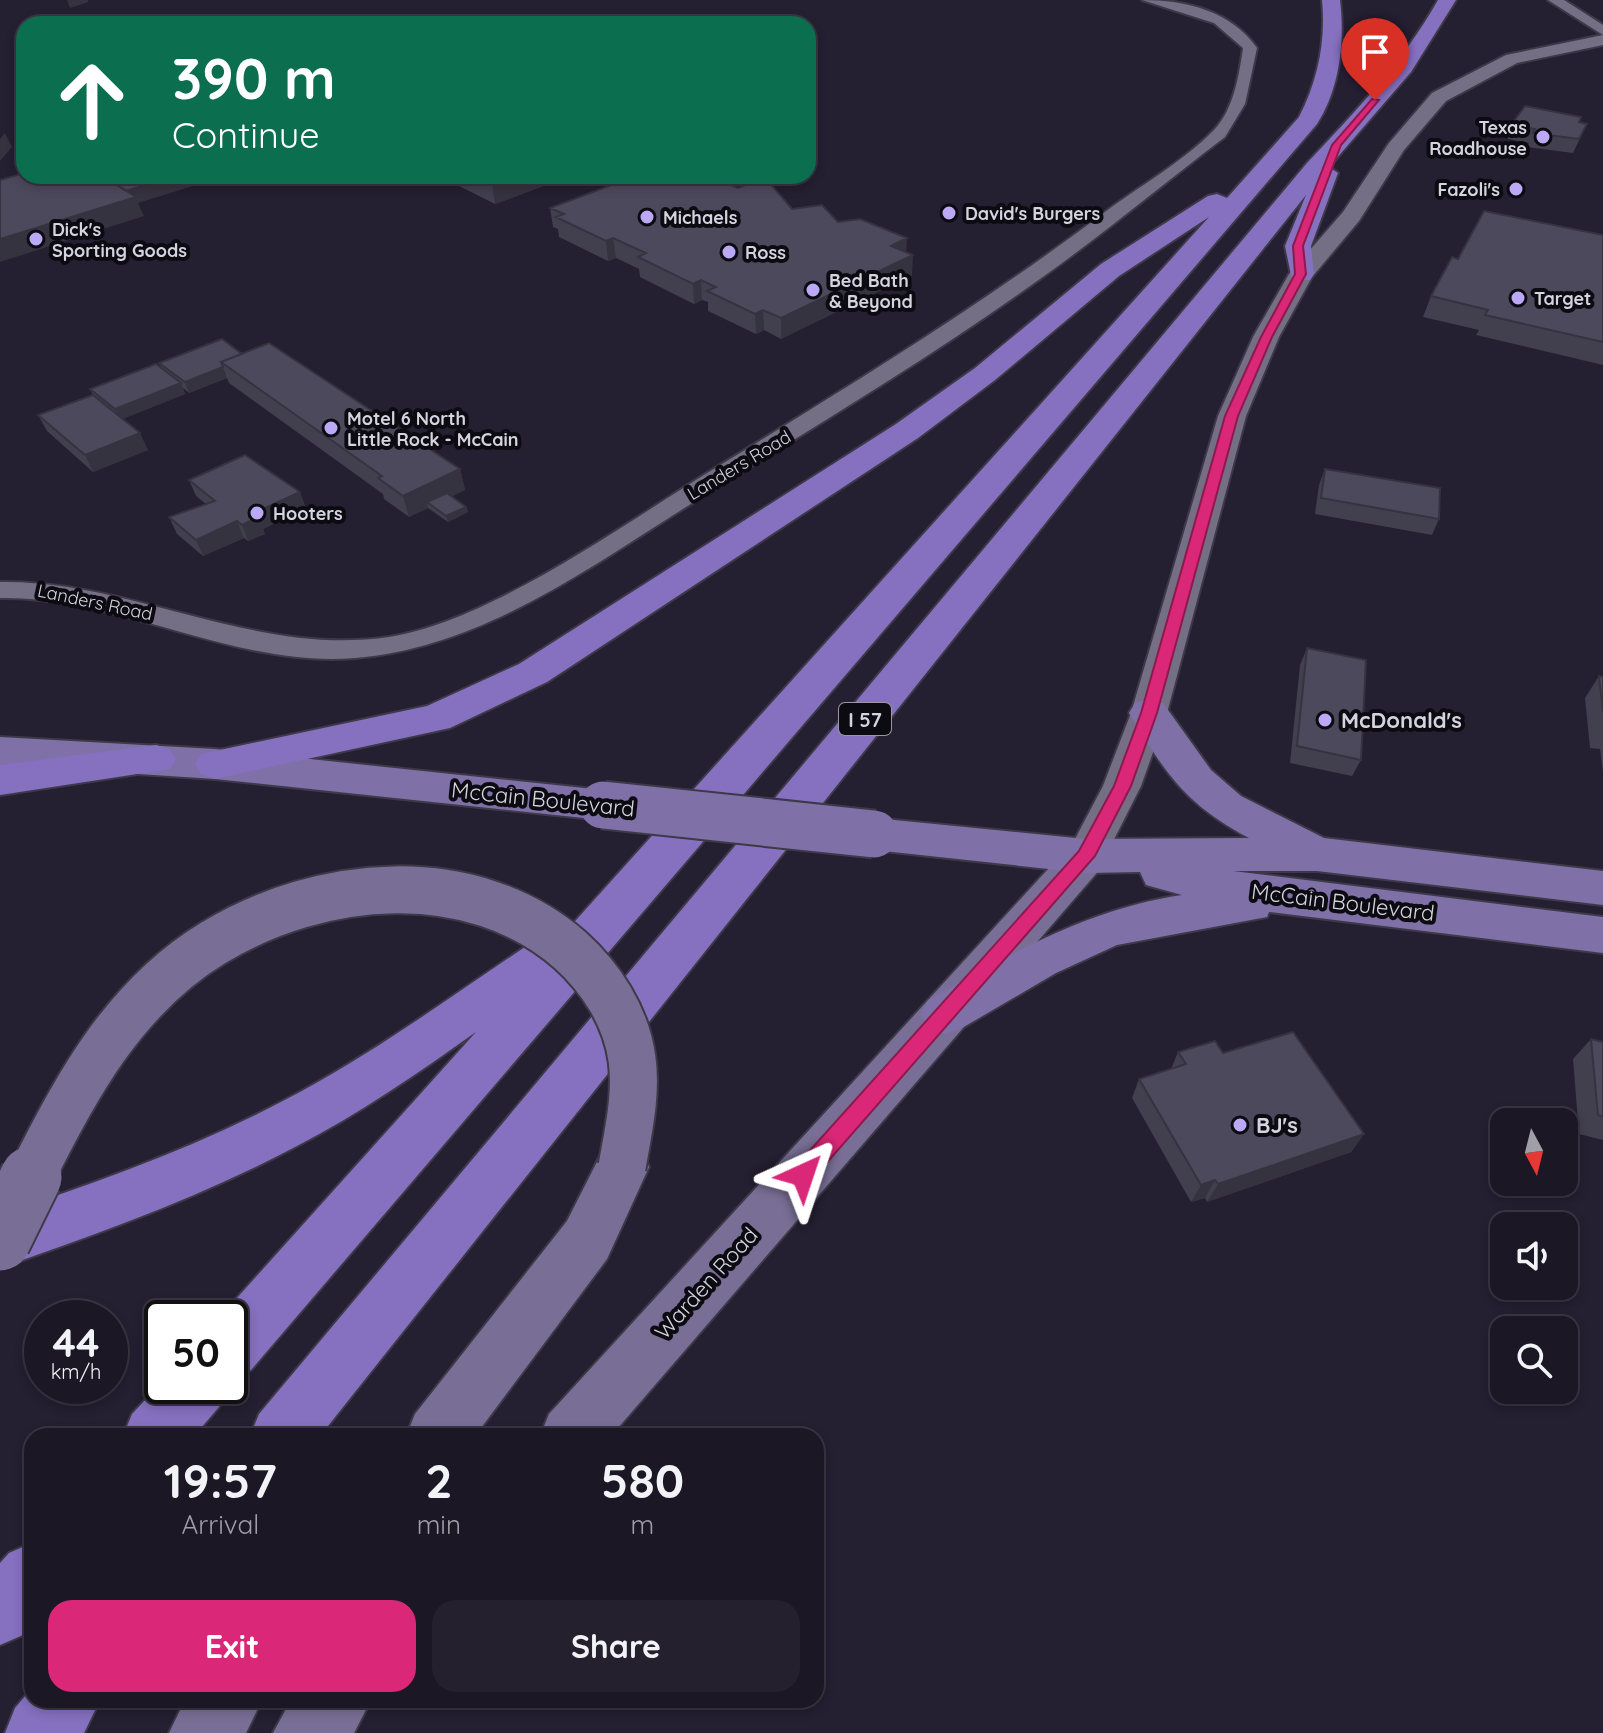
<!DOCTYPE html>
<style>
body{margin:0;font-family:Quicksand,sans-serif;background:#24202d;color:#f1f3f6;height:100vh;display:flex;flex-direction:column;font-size:30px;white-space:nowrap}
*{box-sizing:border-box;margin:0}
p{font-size:26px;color:#a09fa7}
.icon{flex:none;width:44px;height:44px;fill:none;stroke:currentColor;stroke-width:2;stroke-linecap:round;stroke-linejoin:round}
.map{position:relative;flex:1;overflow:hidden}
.sheet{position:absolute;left:24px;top:1428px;width:800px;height:280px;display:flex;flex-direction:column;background:#1b1725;border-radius:24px;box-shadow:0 4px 12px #0003,0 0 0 2px #393642}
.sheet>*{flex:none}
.guide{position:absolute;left:16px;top:16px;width:800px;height:168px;border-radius:24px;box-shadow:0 4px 12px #0003,0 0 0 2px #393642;background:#0b6e4f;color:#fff;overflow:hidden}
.needle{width:52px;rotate:173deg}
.tools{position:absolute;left:1490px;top:1108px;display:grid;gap:16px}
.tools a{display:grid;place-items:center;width:88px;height:88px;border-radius:16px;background:#1b1725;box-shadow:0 4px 12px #0003,0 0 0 2px #393642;font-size:40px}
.speed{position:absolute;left:24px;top:1300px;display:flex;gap:16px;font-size:40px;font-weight:700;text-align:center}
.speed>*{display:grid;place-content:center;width:104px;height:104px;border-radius:50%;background:#1b1725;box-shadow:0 4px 12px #0003,0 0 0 2px #393642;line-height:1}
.speed small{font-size:20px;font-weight:400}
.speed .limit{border:4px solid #111;border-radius:12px;background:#fff;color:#111}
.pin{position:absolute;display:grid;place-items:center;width:68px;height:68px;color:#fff;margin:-82px -34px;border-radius:50% 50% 50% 0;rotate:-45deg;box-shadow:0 0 8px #0007}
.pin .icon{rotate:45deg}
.me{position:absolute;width:88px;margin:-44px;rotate:42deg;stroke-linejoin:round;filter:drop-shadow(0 0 6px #0008)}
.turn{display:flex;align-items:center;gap:28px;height:168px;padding:0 24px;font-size:36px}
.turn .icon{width:104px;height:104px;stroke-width:2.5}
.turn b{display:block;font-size:56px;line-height:68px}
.eta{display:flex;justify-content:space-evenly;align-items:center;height:136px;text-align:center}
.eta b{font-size:48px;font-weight:700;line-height:56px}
.cta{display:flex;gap:16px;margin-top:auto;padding:16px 24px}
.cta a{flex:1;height:92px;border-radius:24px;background:#db2777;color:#fff;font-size:32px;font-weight:700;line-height:92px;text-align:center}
.cta a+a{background:#24202d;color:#f1f3f6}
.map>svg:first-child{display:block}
</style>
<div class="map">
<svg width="1603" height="1733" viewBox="0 0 1603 1733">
<rect width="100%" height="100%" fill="#241f31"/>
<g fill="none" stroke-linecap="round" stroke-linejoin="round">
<!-- minor casing -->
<g stroke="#3d3948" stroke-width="4">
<path id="minor" d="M1142,0C1186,0 1231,11 1257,48L1245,104L1225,137C1162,185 1101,236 1037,281C931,357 820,423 710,492C599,560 488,647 355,658C234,668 121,596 0,598V582C133,580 254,657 389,637C491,621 622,525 712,470C848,387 982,305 1109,209C1143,184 1185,160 1214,130C1234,109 1239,75 1243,48L1214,23Z
M1548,0H1564L1603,25V35Z"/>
</g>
<!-- tertiary casing -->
<g stroke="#3d3948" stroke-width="4">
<path id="tertiary" d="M1603,35V45L1517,63L1446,101L1404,150L1359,221L1312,277L1279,337L1246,416L1167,713L1141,786L1100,867L1086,871L1072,867L1066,856L1103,786L1131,713L1218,416L1253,337L1289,274L1343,212L1389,143L1432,93L1506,55Z"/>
</g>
<!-- secondary casing -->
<g stroke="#3d3948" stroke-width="4">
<path id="secondary" d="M1086,839L1101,844L1108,856L1101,868L611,1436H540L549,1414L1071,844Z
M622,1143L641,1150L649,1167L607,1259L475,1436H406L415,1414L567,1221L603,1150Z
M185,1700H262L246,1733H169Z
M291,1700H371L354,1733H273Z"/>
</g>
<!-- primary casing -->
<g stroke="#3d3948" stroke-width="4">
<path id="primary" d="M1149,699L1163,703L1211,770L1241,796L1324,838L1603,871V905L1317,871H1233L1603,917V953L1269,912L1267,917L1117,945L1056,973L962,1028L945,1034L928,1028L921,1014L928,1000C1011,954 1087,909 1182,895L1146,885L1140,872L1086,873L874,850L859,845L852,834L859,823L874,818L1086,839L1249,838C1185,804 1166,774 1129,713L1135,703Z
M0,737L215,749L603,790L618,794L624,805L618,816L603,820L215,779L0,765Z"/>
</g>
<!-- motorway casing -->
<g stroke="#3d3948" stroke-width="4">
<path id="motorway" d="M1322,0H1340C1345,41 1340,88 1317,124L251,1370L230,1378V1318H219L476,1032C418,1073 359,1114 295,1147C201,1197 100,1233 0,1268V1214C103,1181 204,1144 300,1092C385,1046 464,987 546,933L562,927L568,929L1209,217L1119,276L995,380L918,438L547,682L450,728L215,779L201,774L195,764L201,754L427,706L519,664L896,424L975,368L1101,264L1208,196L1217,194L1227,198L1299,117C1318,80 1326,41 1322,0Z
M1438,0H1456L1411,72L1329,167L1338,173L1311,246L1314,274L1310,280H1292L1285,246L1306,195L320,1436H250L259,1414L1307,163C1355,112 1403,62 1438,0Z
M156,745L170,749L176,759L170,769L0,795V765Z
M162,1382V1386H228L219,1407L194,1436H123L132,1414Z
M32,1543V1626L23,1635L0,1645V1563L9,1553Z
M32,1688V1700H100L84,1733H5L15,1708Z"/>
</g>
<!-- minor -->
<use href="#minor" fill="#746f84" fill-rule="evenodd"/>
<!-- tertiary -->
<use href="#tertiary" fill="#746f84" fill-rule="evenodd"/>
<!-- secondary -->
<use href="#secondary" fill="#796f96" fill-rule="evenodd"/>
<!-- primary -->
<use href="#primary" fill="#7f70a8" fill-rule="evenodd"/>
<!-- motorway -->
<use href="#motorway" fill="#8670c0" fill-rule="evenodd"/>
<!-- secondary-bridge-far1 casing -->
<g stroke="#3d3948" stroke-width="51" stroke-linecap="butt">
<path id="secondary-bridge-far1" d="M30,1179C74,1089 124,997 213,943C320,878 471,864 570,950C601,978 626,1016 632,1059C637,1095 628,1132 622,1167"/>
</g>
<!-- secondary-bridge casing -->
<g stroke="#3d3948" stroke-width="65" stroke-linecap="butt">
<path id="secondary-bridge" d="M0,1240L31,1177"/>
</g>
<!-- primary-bridge casing -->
<g stroke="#3d3948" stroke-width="51" stroke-linecap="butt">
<path id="primary-bridge" d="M603,805L874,834"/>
</g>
<!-- secondary-bridge-far1 -->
<use href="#secondary-bridge-far1" stroke="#796f96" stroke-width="47"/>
<!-- secondary-bridge -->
<use href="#secondary-bridge" stroke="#796f96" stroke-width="61"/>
<!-- primary-bridge -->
<use href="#primary-bridge" stroke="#7f70a8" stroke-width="47"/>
</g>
<!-- wall -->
<path fill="#423f4f" d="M1514,121L1579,122L1587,124L1573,153L1527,147L1529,143L1508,139V134Z
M439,176H570L495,204Z
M550,208L792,209L838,222L906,252L912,275L781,339L764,330L756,334L708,311V302L702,300L694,304L640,277L639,269L616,258L608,261L559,237L558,229L553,227Z
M1603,235V365L1476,335L1479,330L1423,317L1431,296L1458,259Z
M242,354L460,469L465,490L452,496L466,507L468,512L448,522L428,508L409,517L384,499L383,494L229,383L227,378L189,393L183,388L185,394L122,419L148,450L93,472L47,431L38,415L93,395L90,389L162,369L159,363Z
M1325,469L1439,519L1432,535L1315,514L1319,485Z
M189,480L306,508L263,529L265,534L248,541L244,538L203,556L177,534L169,517L206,504L196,496Z
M1307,648L1361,760L1352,776L1290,763L1300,665Z
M1599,676L1603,677V772L1600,749L1590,748L1585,698Z
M1591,1039L1603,1042V1140L1579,1134L1573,1059Z
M1178,1052L1223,1053L1364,1134L1351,1152L1207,1202L1205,1198L1191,1202L1132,1098L1139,1079L1171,1069Z"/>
<!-- shaded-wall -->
<path fill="#363340" d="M67,0H88V2L70,8Z
M5,133L12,147L0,161V139Z
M167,176H225L138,203L144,216L0,262V239L122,192L168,178Z
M516,176H570L495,204L492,185Z
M613,238L616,258L608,261L606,241Z
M907,238L906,258L891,246Z
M913,255L912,275L781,339V318Z
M701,280L702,300L694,304L693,284Z
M763,310L764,330L756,334L755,314Z
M223,367L227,378L189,393L185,382Z
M181,383L185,394L120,420L115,409Z
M140,433L148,450L93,472L85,455Z
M460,469L465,490L432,506L427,502L428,508L409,517L403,496Z
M300,492L306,508L263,529L265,534L248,541L242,525L254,513Z
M466,507L468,512L448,522L446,516Z
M237,521L244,538L203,556L196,540Z
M1364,1134L1351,1152L1207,1202L1218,1184Z
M1215,1180L1205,1198L1191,1202L1201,1185Z"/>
<!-- building -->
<path fill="#4d495c" stroke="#363340" stroke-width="2" d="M1525,106L1581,117L1579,122L1587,124L1579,139L1533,133L1535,129L1513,125L1514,121Z
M24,173V176H103L136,197L0,239V180Z
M103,176H164L168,178L126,191Z
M474,176H516L492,185Z
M635,176H710L738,188L761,179L769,182L792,209L822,205L838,222L860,219L907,238L891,246L913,255L781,318L763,310L755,314L707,291L716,287L701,280L693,284L638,257L646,253L613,238L606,241L556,217L564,214L550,208Z
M1484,211L1603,235V342L1485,315L1488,310L1431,296L1452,257L1458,259Z
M222,339L242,354L221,362L223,367L185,382L159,363Z
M269,343L460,469L403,496L378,478L382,476L221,362Z
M156,364L181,383L115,409L90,389Z
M93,395L140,433L85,455L38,415Z
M245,455L300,492L254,513L258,517L242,525L237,521L196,540L169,517L215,501L189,480Z
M1325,469L1440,488L1439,519L1321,498Z
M447,493L466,507L446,516L427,502Z
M1307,648L1366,660L1361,760L1297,746Z
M1599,676L1603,677V712Z
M1293,1032L1364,1134L1218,1184L1215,1180L1201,1185L1139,1079L1186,1064L1178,1052L1215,1041L1223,1053Z
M1591,1039L1603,1042V1117L1598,1115Z"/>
<!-- route -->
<path fill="#db2777" stroke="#8e194d" stroke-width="2" d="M1372,99L1379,100L1341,145L1303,246L1306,274L1272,337L1238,416L1157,713L1131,786L1095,856L810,1182L803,1185L795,1182L792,1175L795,1167L1079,851L1114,786L1141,713L1225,416L1261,337L1295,274L1293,246L1332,145Z"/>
<!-- markers -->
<g fill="#bca9f5" stroke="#0c0b12" stroke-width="3">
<circle cx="1543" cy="137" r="8"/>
<circle cx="1516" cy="189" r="8"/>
<circle cx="949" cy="213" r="8"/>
<circle cx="647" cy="217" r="8"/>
<circle cx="36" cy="239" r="8"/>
<circle cx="729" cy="252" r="8"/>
<circle cx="813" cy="290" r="8"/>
<circle cx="1518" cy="298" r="8"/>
<circle cx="331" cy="428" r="8"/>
<circle cx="257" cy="513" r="8"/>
<circle cx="1325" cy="720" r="8"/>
<circle cx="1240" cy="1125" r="8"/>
</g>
<g text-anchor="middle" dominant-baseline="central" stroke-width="8" stroke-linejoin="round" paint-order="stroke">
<!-- far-poi labels -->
<g font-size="18" font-weight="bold" fill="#d5d3df" stroke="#0c0b12" text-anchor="start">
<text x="1527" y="127" text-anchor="end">Texas<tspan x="1527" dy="21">Roadhouse</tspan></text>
<text x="1500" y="189" text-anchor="end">Fazoli's</text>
<text x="965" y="213">David's Burgers</text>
<text x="663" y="217">Michaels</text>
<text x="52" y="229">Dick's<tspan x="52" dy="21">Sporting Goods</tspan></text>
<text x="745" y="252">Ross</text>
<text x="829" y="280">Bed Bath<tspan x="829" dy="21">&amp; Beyond</tspan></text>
<text x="1534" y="298">Target</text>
<text x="347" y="418">Motel 6 North<tspan x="347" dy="21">Little Rock - McCain</tspan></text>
<text x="273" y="513">Hooters</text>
</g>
<!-- far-street labels -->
<g font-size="18" fill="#d5d3df" stroke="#0c0b12">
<text transform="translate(739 465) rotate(-31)">Landers Road</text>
<text transform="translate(95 602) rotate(12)">Landers Road</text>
</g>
<!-- shield labels -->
<rect fill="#0c0b12" stroke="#9997a2" stroke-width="2" x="839" y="703" width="52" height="32" rx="6"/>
<g font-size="20" font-weight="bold" fill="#d5d3df">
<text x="865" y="719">I 57</text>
</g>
<!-- poi labels -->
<g font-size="22" font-weight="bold" fill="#d5d3df" stroke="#0c0b12" text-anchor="start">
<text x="1341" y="720">McDonald's</text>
<text x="1256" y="1125">BJ's</text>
</g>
<!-- street labels -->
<g font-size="22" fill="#d5d3df" stroke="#0c0b12">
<text transform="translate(543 799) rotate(6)">McCain Boulevard</text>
<text transform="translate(1343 902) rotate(7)">McCain Boulevard</text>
<text transform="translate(706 1283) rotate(-48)">Warden Road</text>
</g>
</g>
</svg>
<div class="tools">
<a><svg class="needle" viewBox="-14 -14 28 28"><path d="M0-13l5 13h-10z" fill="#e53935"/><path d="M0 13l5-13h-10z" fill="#a09fa7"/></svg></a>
<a><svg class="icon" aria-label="sound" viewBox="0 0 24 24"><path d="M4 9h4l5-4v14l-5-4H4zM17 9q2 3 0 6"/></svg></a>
<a><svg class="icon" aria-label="search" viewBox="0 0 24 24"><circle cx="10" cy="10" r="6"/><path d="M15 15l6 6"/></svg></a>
</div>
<div class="speed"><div>44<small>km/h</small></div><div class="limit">50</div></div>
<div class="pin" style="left:1375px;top:100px;background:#d93025"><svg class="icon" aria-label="arrive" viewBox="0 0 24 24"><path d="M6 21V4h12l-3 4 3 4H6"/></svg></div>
<svg class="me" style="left:803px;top:1175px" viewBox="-20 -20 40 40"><path d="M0-17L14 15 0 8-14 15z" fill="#db2777" stroke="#fff" stroke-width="4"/></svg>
<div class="guide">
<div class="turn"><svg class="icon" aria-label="ahead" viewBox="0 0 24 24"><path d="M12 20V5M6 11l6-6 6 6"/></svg><div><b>390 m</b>Continue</div></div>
</div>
<section class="sheet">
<div class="eta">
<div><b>19:57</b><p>Arrival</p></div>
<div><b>2</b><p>min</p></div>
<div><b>580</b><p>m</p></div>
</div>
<div class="cta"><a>Exit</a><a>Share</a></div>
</section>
</div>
